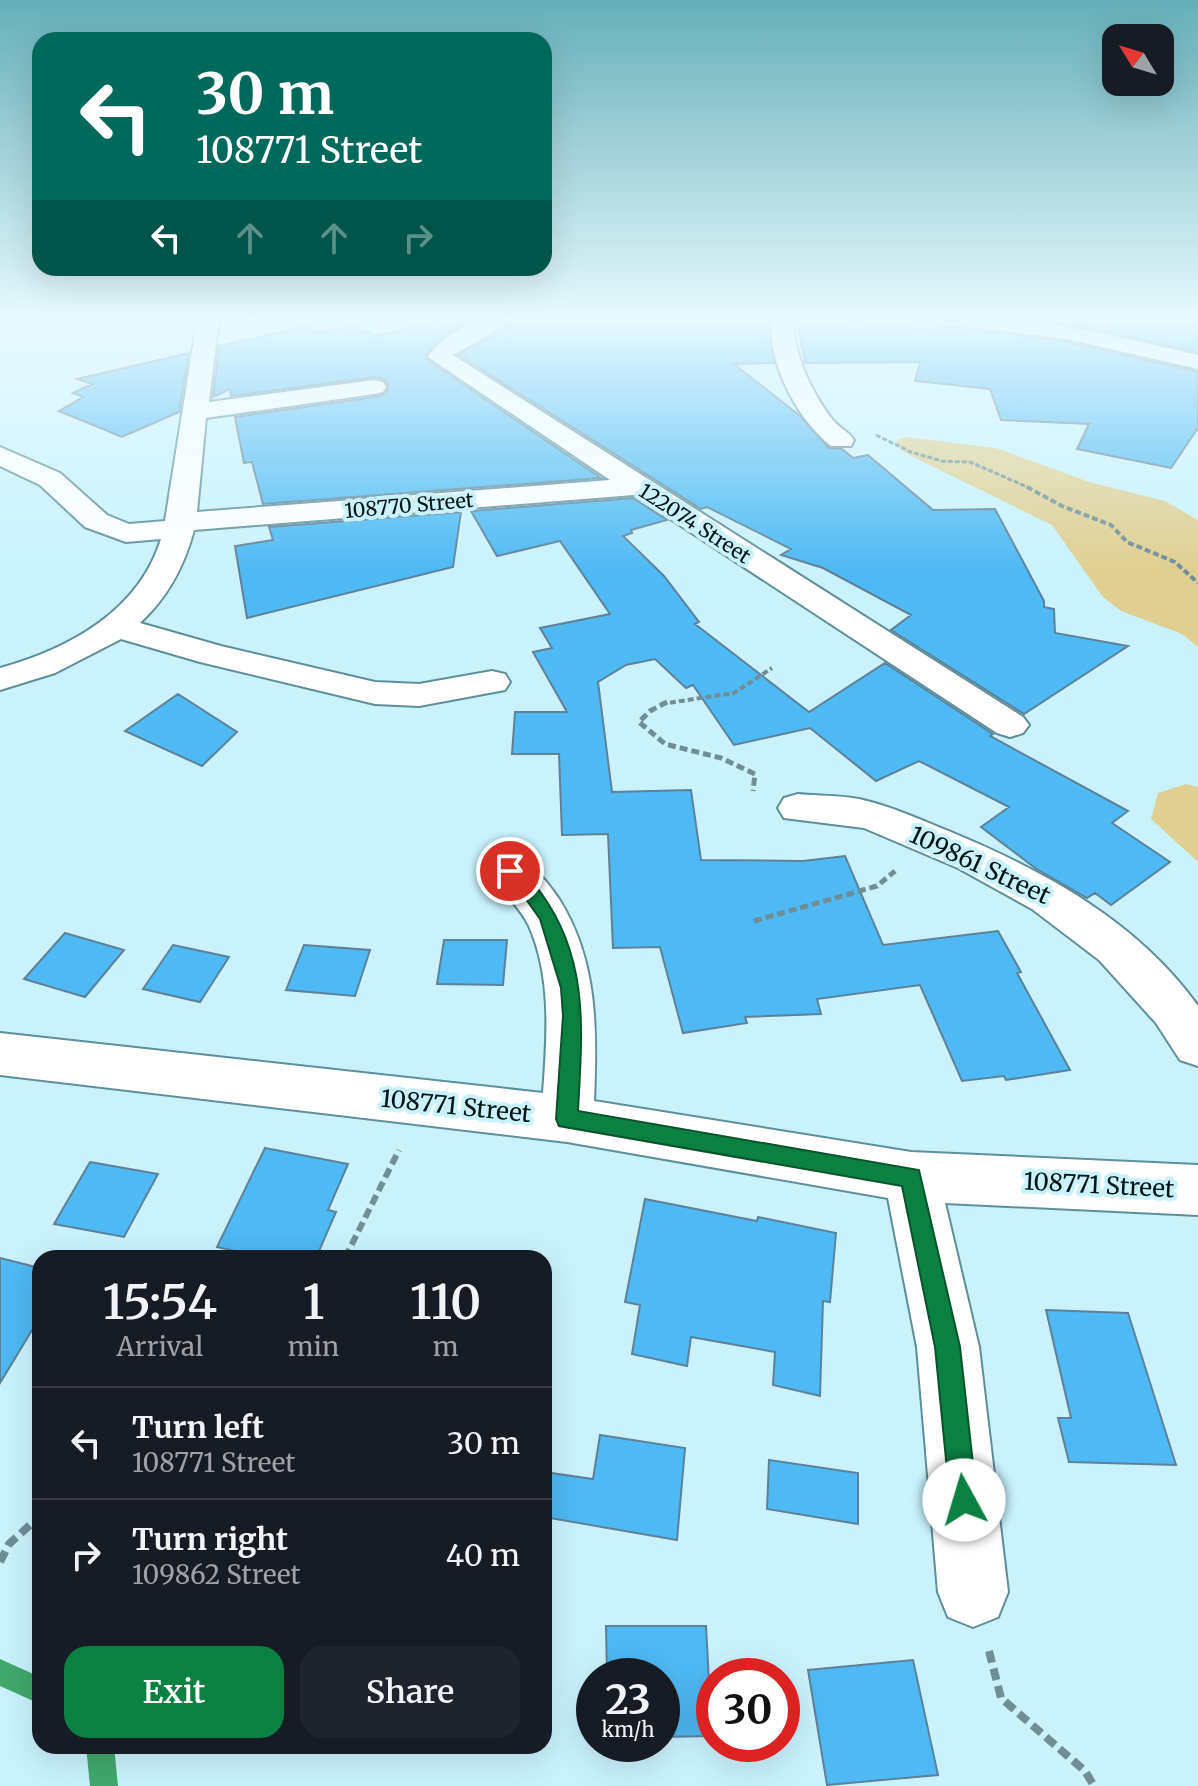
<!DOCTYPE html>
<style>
body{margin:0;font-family:Merriweather,serif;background:#20242c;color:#f1f3f6;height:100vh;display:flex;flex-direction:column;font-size:30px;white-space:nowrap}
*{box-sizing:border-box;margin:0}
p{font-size:26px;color:#9ea1a6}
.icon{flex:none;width:44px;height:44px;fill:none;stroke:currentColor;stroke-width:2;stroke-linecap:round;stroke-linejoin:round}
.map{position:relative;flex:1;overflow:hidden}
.sheet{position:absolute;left:32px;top:1250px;width:520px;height:504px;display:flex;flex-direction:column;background:#171b24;border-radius:24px;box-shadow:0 8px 32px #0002}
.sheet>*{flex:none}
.top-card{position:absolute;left:32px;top:32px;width:520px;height:244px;border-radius:24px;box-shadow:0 8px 32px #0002;background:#00695c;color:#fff;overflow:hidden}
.needle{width:52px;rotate:308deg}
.buttons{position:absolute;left:1102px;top:24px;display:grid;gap:16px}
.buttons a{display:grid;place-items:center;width:72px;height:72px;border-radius:16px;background:#171b24;box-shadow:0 8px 32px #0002;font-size:40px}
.speed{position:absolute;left:576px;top:1658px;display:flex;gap:16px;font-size:40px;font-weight:700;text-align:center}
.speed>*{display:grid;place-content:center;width:104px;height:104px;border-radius:50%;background:#171b24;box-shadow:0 8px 32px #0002;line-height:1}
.speed small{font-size:20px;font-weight:400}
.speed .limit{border:12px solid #d22;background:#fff;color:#111}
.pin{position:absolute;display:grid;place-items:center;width:68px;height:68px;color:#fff;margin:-34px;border:4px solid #fff;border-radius:50%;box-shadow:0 2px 8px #0007}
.me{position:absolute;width:88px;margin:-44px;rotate:354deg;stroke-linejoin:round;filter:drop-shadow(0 0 6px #0008)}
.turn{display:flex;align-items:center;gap:28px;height:168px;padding:0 32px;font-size:36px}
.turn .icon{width:104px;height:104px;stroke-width:2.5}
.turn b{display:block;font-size:56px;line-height:68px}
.lanes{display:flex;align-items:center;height:76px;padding:0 32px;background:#0003;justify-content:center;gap:40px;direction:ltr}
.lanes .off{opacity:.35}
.eta{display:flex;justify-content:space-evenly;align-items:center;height:136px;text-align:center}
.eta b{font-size:48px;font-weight:600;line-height:56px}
.button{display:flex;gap:16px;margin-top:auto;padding:16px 32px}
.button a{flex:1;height:92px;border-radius:24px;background:#0b8043;color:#fff;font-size:32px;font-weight:600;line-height:92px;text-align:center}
.button a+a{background:#20242c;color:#f1f3f6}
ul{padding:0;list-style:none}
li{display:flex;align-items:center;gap:24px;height:112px;padding:0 32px;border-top:2px solid #363941}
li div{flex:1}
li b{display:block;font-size:30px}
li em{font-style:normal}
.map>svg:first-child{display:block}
</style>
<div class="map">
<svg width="1198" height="1786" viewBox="0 0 1198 1786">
<rect width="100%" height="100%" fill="#caf2fd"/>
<!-- green -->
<path fill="#dfcf91" d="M906,437L996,448L1089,482L1165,501L1198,520V647L1182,634L1121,611L1103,597L1052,525L903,452L896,441Z
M1186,784L1198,787V862L1151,819L1158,793Z"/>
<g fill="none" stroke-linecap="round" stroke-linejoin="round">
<!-- stream -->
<path fill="#42a76d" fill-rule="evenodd" d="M0,1659L40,1677V1704L0,1686Z
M86,1746H114L118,1786H90Z"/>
</g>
<!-- building -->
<path fill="#4eb9f2" stroke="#5c829a" stroke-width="2" d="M441,320H480L462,325L443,337L426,355V359L601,478L263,504L252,462L244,463L235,417L375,397L386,394L389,385L384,379L374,377L231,396L230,389L213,397L219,346L306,326L315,333L354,326L359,331L366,330L376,336Z
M511,320H769L774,363L734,364L799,415L829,448L842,449L853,458L868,455L933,510L995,509L1044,601V607L1054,609L1055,633L1128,646L1024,714L891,630L911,615L823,568L781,555L791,549L707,507L701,509L459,355L506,328Z
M797,320H848L938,331L940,327H966L1066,342L1198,372V428L1171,468L1077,449L1089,424L1001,420L990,389L915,381L920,362L805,363Z
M1034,320H1198V352L1110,332Z
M189,353L179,412L122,437L59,411L83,397L73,393L92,384L77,379Z
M633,498L667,520L631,530L632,533L623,536L664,576L699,622L695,624L809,712L885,663L993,734L990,736L1128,811L1112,823L1170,862L1111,905L1095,893L1087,898L1035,868L981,827L1009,807L919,761L876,781L810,728L734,745L693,685L686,688L655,659L626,665L598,682L612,792L691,790L701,860L803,861L845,856L883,945L998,931L1021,972L1017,973L1070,1070L1006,1080L1004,1076L962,1081L920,985L817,999L821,1014L745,1017L747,1023L683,1033L660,947L613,948L608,834L562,835L559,754H512L515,712H567L533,652L552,648L540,628L610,614L560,541L497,556L471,511Z
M461,512L453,567L247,618L235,546L273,540L269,527Z
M178,694L237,732L202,766L125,731Z
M65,933L124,950L85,997L24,979Z
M444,940H507L503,985L437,984Z
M173,945L229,957L200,1002L143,989Z
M304,945L370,950L355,996L286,990Z
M265,1148L348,1164L328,1210L336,1212L316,1258H267L217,1247Z
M90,1162L158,1174L124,1237L54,1224Z
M645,1199L757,1221L758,1217L836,1233L830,1302L823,1301L820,1396L773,1385L775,1352L691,1337L687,1366L632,1354L640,1305L625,1302Z
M0,1258L40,1268V1317L0,1383Z
M1046,1310L1128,1313L1176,1465L1069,1462L1058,1418H1071Z
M600,1435L685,1448L677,1540L544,1517V1472L593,1479Z
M769,1460L858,1473V1524L767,1509Z
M606,1626H706L712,1736L662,1737V1676H607Z
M913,1660L938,1775L827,1785L808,1670Z"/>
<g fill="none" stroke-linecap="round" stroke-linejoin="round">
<!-- minor casing -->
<g stroke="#5d8e9a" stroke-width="4">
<path id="minor" d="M197,320H219L209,402L374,380L383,382L386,387L383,392L374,394L206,418L197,512L610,480L428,357C448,329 475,320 508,320L505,325L453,355L1023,717L1029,725L1023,733L1010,737L997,733L634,495L194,530C184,567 168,597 140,623L221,646L375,682L419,684L492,671L505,674L510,682L505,690L419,706L375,704L200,662L121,639L55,673L0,690V668C69,649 139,611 161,539L126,542L85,527L40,485L0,466V447L60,473L107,515L129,524L165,521Z
M772,320H794C792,352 812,393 832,419C838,427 848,431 854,440L851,446H831C798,420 767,363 772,320Z
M960,320C1042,316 1119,337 1198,355V369L1067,339L971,327Z
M798,794C818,796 839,795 859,799C891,806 921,820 951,832C1045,871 1138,922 1198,1006V1066L1180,1060L1156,1023L1099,960L1032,909L958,868L864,828L784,818L778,808L784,798Z
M510,856C532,862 546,880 559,899C598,961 597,1030 594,1101L911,1152L1198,1165V1215L945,1203L979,1347L1008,1592L998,1617L973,1627L948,1617L938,1592L917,1347L888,1198L567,1142L0,1075V1033L543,1093C547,1039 552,978 529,926C519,905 500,891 488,871L495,860Z"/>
</g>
<!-- path-far4 -->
<path stroke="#6f8e96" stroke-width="3" stroke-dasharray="5 2" stroke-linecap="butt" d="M876,435L911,452L942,461L970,462L1032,489"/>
<!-- path-far3 -->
<path stroke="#6f8e96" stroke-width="4" stroke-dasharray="6 3" stroke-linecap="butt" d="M1027,487L1062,506L1111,525L1127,542L1175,562L1198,583
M661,704L734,693L772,668"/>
<!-- path-far2 -->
<path stroke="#6f8e96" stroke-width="5" stroke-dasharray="8 4" stroke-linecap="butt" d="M667,702L650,711L639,722L665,744L721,758L755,774L753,791
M754,921L877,886L895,871"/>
<!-- path-far1 -->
<path stroke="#6f8e96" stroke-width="6" stroke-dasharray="10 5" stroke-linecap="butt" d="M345,1258L399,1150"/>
<!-- path -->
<path stroke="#6f8e96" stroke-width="8" stroke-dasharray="12 6" stroke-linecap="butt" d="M0,1562L9,1544L40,1516
M989,1651L1001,1698L1085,1771L1094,1786"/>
<!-- minor -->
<use href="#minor" fill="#fff" fill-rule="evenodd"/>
</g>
<!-- sky -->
<linearGradient id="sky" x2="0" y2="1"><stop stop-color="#65afb7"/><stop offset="0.56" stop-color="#e7f9fe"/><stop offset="1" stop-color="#e7f9fe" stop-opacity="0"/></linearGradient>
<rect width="1198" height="570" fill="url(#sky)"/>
<!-- route -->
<path fill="#0b8043" stroke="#07532c" stroke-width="2" d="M510,865C524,869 533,882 541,893C590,960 582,1033 578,1111L919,1170L960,1347L977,1500L973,1510L964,1514L954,1510L950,1500L935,1347L902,1186L559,1126L556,1119L563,1016L561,988L540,919L518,888L501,871Z"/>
<g text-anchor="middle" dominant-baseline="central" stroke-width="8" stroke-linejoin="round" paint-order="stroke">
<!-- far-street labels -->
<g font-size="20" fill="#021519" stroke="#caf2fd">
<text transform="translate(409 505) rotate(-5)">108770 Street</text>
<text transform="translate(695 523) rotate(33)">122074 Street</text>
</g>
<!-- street labels -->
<g font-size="24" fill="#021519" stroke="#caf2fd">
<text transform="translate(980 865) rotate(25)">109861 Street</text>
<text transform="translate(456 1106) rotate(6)">108771 Street</text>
<text transform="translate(1099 1185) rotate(3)">108771 Street</text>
</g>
</g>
</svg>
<div class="buttons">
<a><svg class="needle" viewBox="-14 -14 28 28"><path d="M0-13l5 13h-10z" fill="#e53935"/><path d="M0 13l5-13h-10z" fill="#9ea1a6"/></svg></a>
</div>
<div class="speed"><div>23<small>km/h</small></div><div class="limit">30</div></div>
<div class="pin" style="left:510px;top:871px;background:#d93025"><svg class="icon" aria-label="arrive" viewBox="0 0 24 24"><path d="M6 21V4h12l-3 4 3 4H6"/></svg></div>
<svg class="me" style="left:964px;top:1500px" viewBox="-20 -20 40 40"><circle r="19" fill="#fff"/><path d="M0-13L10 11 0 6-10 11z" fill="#0b8043"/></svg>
<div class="top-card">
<div class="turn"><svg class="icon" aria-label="left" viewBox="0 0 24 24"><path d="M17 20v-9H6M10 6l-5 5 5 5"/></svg><div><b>30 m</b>108771 Street</div></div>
<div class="lanes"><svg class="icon" aria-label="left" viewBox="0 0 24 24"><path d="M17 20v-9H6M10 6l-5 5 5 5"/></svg><svg class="icon off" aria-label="ahead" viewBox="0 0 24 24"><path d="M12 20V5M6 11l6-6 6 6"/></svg><svg class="icon off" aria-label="ahead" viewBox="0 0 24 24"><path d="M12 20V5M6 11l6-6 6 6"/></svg><svg class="icon off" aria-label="right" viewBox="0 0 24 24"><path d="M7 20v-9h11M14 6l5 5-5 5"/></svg></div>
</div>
<section class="sheet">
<div class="eta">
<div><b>15:54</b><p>Arrival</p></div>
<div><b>1</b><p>min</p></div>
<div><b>110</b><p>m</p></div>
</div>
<ul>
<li><svg class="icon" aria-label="left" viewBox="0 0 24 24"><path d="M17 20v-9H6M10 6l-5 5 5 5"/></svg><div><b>Turn left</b><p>108771 Street</p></div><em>30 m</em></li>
<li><svg class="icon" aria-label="right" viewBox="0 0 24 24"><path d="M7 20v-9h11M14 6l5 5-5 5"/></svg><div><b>Turn right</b><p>109862 Street</p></div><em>40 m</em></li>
</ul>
<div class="button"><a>Exit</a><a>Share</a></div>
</section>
</div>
